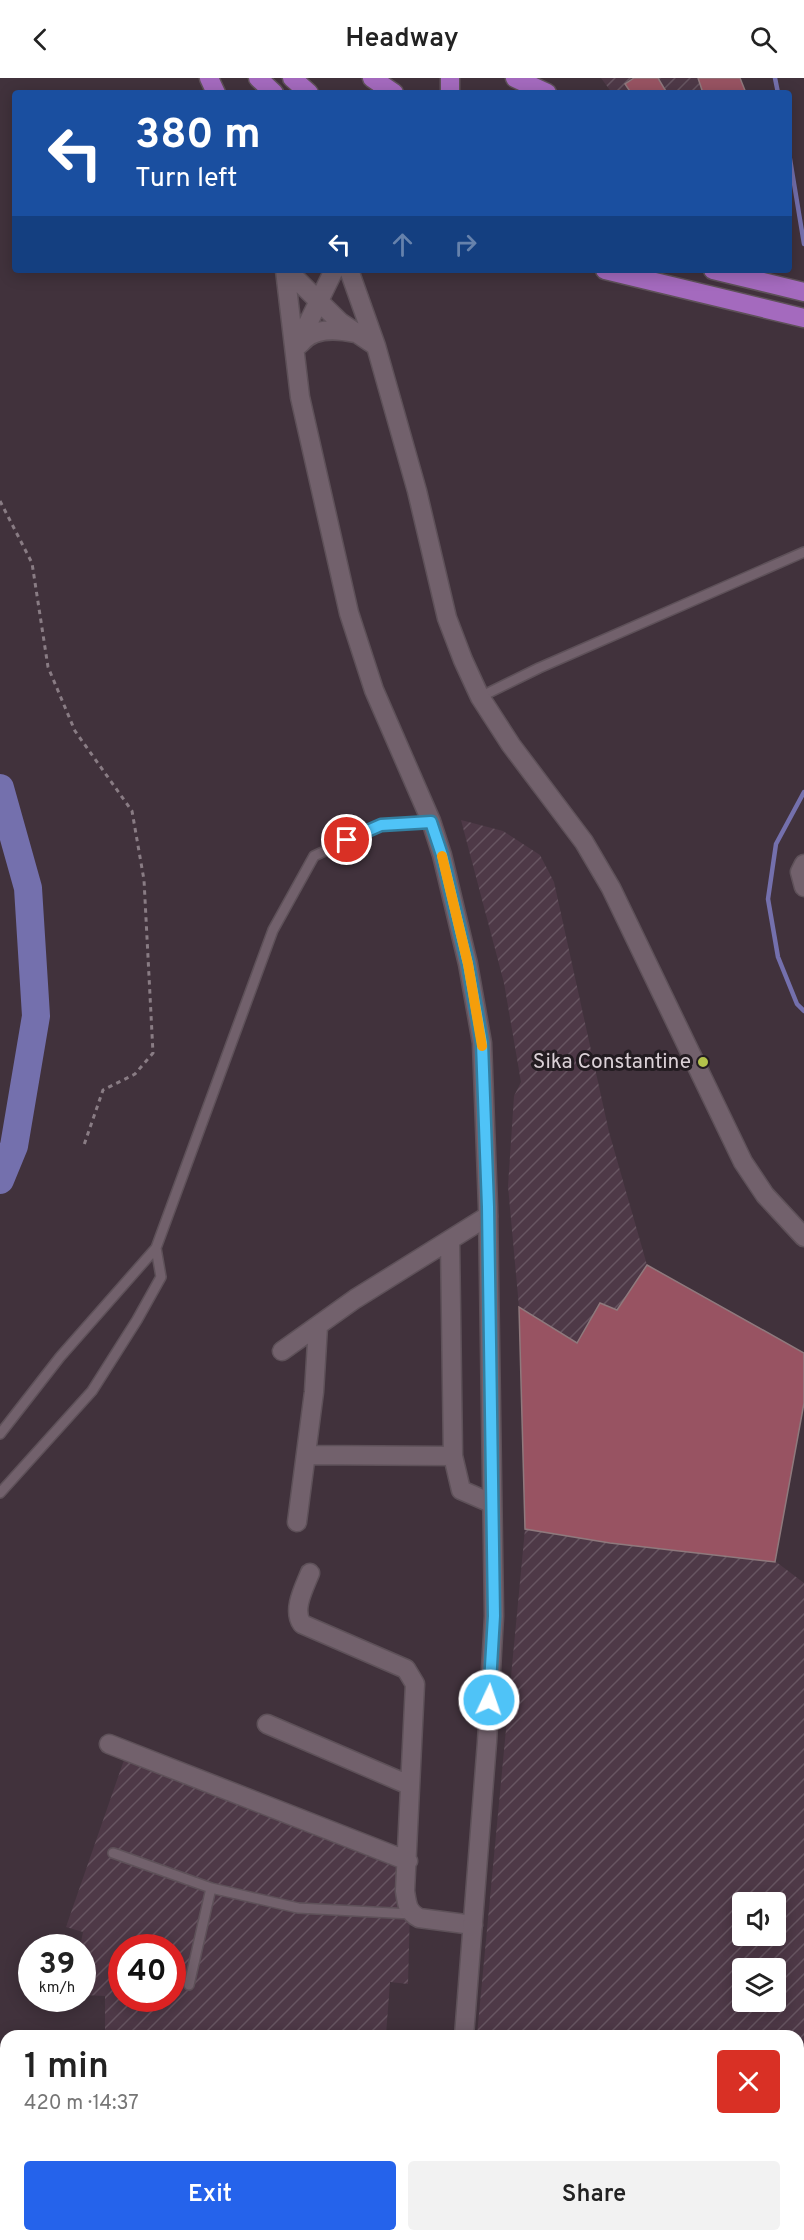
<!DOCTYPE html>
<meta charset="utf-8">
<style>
body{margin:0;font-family:Overpass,sans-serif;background:#f2f2f2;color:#222;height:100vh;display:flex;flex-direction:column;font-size:22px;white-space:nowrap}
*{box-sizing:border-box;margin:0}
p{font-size:20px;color:#767676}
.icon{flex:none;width:33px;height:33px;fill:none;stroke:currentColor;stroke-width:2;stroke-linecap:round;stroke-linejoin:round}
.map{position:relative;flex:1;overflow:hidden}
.drawer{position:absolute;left:0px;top:1952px;width:804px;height:212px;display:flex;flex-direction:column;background:#fff;border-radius:18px 18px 0 0;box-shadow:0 3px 15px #0003}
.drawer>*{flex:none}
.banner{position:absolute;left:12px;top:12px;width:780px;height:183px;border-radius:6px;box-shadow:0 3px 15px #0003;background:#1a4fa0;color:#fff;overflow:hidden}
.controls{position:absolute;left:732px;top:1814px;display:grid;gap:12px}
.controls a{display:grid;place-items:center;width:54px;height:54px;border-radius:6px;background:#fff;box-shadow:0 3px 15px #0003;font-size:30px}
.speed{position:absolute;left:18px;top:1856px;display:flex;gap:12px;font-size:30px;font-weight:700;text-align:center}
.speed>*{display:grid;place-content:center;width:78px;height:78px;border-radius:50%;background:#fff;box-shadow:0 3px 15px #0003;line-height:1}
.speed small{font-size:15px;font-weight:400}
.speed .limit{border:9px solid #d22;background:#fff;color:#111}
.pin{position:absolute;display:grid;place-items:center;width:51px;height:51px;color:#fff;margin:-26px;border:3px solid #fff;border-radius:50%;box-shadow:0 2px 6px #0007}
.me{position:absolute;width:66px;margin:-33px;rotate:3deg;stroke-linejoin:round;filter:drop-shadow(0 0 4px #0008)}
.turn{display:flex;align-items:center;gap:21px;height:126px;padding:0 24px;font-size:27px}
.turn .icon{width:78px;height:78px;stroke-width:2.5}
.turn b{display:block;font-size:42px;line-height:51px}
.lanes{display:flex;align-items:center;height:57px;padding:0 24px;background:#0003;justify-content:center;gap:30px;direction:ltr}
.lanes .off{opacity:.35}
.round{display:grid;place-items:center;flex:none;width:63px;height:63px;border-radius:6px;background:#f2f2f2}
.overview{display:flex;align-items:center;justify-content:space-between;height:102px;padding:0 24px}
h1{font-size:36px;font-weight:600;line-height:45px}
.cta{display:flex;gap:12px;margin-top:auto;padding:12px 24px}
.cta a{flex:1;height:69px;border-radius:6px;background:#2563eb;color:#fff;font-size:24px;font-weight:600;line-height:69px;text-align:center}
.cta a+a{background:#f2f2f2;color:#222}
header{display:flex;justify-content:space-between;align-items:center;height:78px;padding:0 24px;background:#fff;font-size:27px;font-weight:600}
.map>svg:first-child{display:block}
</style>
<header><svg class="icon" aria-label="back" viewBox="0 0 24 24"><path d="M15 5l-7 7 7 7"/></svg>Headway<svg class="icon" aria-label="search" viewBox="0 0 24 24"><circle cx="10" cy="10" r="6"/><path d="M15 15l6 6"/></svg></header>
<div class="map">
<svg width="804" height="2162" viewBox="0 0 804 2162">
<defs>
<pattern id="industrial-furrows" width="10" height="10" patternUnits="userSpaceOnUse" patternTransform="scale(1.5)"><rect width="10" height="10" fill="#4e3947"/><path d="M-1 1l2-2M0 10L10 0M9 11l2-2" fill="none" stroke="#675561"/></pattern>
</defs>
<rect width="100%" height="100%" fill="#41323c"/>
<!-- industrial -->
<path fill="url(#industrial-furrows)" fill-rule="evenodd" d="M601,0H727L730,15H612Z
M461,742L503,753L540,777L554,804L609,1054L647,1187L804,1275V1325L775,1483L804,1505V2162H451V2157H798V1958L477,1957L525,1451L519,1229L508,1108L514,1018L521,1004L504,905ZM742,1824H776V1857H742ZM742,1890H776V1923H742Z
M125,1679L411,1791L408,1906L390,1904L386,1957H105V1918L83,1917L82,1869H80L83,1854L66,1849ZM122,1869H172V1920H122Z"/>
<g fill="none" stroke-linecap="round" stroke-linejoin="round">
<!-- stream -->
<path stroke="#7470ad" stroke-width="4.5" d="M775,0L778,15
M789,75L804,166
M804,714L776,766L768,821L778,879L797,926L804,933"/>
<!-- river -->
<path stroke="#7470ad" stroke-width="28" d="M0,710L28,810L36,938L14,1068L0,1102"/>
</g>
<!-- building -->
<path fill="#985362" stroke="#8f797d" stroke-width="1.5" d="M634,0H658L667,15H631L625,6Z
M698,0H740L746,15H703Z
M647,1187L804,1275V1325L775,1484L610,1465L525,1451L519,1229L577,1265L600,1225L617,1232Z"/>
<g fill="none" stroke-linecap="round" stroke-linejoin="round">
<!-- service casing -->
<g stroke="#5e5159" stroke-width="12">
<path id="service" d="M480,619L539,590L804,474
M0,1356L60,1279L156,1170L273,852L314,778L381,747L431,743
M0,1415L92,1313L137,1242L161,1199L156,1170
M113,1775L211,1810
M189,1907L211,1810L298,1830L411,1836
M798,2052L804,2047
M654,2162L661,2157"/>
</g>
<!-- minor casing -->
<g stroke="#5e5159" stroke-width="21">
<path id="minor" d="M804,786L800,794L804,809
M450,1163L453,1378L461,1412L491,1425
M282,1273L355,1221L488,1138
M307,1377L453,1378
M297,1444L314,1314L318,1248
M310,1495C304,1510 292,1532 302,1546L406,1591L415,1606L405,1813C407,1825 407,1834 419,1840L473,1847
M267,1646L409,1707
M109,1666L408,1783
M0,2109H6
M438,2162L439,2157"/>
</g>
<!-- tertiary casing -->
<g stroke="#5e5159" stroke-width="21">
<path id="tertiary" d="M285,192L300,319L349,535L374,612L431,743L442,777L468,886L482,965L488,1129L494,1538L487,1664L464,1958
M287,192L340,244L376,268
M349,192L376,268L417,413L447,540L463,582L480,619L511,667L584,764L611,810L743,1084L765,1117L804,1159
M300,266C313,249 336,251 355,255
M295,272L334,192
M372,2162L374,2157"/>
</g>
<!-- trunk casing -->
<g stroke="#5e5159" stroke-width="21">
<path id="trunk" d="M209,0L216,15
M258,0L274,15
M292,0L309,15
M372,0L394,15
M450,0V15
M515,0L547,15
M605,192L804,240
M713,192L804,214"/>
</g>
<!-- path -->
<path stroke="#897c84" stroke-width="3" stroke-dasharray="4.5 4.5" stroke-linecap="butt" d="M0,423L32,485L48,589L75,653L132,733L144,802L153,975L135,996L103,1012L84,1067
M0,2001H6
M0,2043L6,2044"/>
<!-- service -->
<use href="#service" stroke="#72616c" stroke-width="9"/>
<!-- minor -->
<use href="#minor" stroke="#72616c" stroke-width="18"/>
<!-- tertiary -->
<use href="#tertiary" stroke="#72616c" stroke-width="18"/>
<!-- trunk -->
<use href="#trunk" stroke="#a46abe" stroke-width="18"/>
</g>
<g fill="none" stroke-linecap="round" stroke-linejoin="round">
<!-- route casing -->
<g stroke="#337fa1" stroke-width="15">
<path id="route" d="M347,762L381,747L431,744L442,777L468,886L482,965L488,1129L494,1538L489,1622"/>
</g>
<!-- route -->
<use href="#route" stroke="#4fc3f7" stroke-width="10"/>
<!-- slow -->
<path stroke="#f59e0b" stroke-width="10" d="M442,778L468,886L482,968"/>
</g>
<!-- markers -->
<circle fill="#b3c24b" stroke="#231c21" stroke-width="2" cx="703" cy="984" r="6"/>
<g text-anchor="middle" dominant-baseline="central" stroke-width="6" stroke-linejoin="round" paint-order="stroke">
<!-- poi labels -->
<g font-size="21" fill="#dbd1d7" stroke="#231c21" text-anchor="end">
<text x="691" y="984">Sika Constantine</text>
</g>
</g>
</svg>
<div class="controls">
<a><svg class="icon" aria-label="sound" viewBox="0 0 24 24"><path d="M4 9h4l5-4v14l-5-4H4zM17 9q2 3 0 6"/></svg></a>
<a><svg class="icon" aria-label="layers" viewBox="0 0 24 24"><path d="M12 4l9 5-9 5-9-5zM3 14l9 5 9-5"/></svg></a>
</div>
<div class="speed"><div>39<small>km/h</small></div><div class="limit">40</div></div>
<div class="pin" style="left:347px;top:762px;background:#d93025"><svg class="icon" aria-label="arrive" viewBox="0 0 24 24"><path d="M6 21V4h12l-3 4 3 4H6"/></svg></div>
<svg class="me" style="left:489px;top:1622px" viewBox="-20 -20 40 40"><circle r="17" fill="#4fc3f7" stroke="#fff" stroke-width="3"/><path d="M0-11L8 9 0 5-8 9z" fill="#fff"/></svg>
<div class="banner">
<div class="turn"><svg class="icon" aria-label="left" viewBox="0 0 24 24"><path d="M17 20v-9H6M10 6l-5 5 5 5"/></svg><div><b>380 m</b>Turn left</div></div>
<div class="lanes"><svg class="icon" aria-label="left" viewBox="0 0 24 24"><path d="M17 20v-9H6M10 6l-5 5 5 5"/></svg><svg class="icon off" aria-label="ahead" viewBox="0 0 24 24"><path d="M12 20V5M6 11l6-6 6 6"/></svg><svg class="icon off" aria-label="right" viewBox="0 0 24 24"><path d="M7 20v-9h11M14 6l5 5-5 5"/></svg></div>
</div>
<section class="drawer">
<div class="overview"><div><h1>1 min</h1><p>420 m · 14:37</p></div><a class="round" style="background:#d93025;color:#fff"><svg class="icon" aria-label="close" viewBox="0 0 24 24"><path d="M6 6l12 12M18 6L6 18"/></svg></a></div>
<div class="cta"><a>Exit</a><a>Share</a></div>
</section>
</div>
